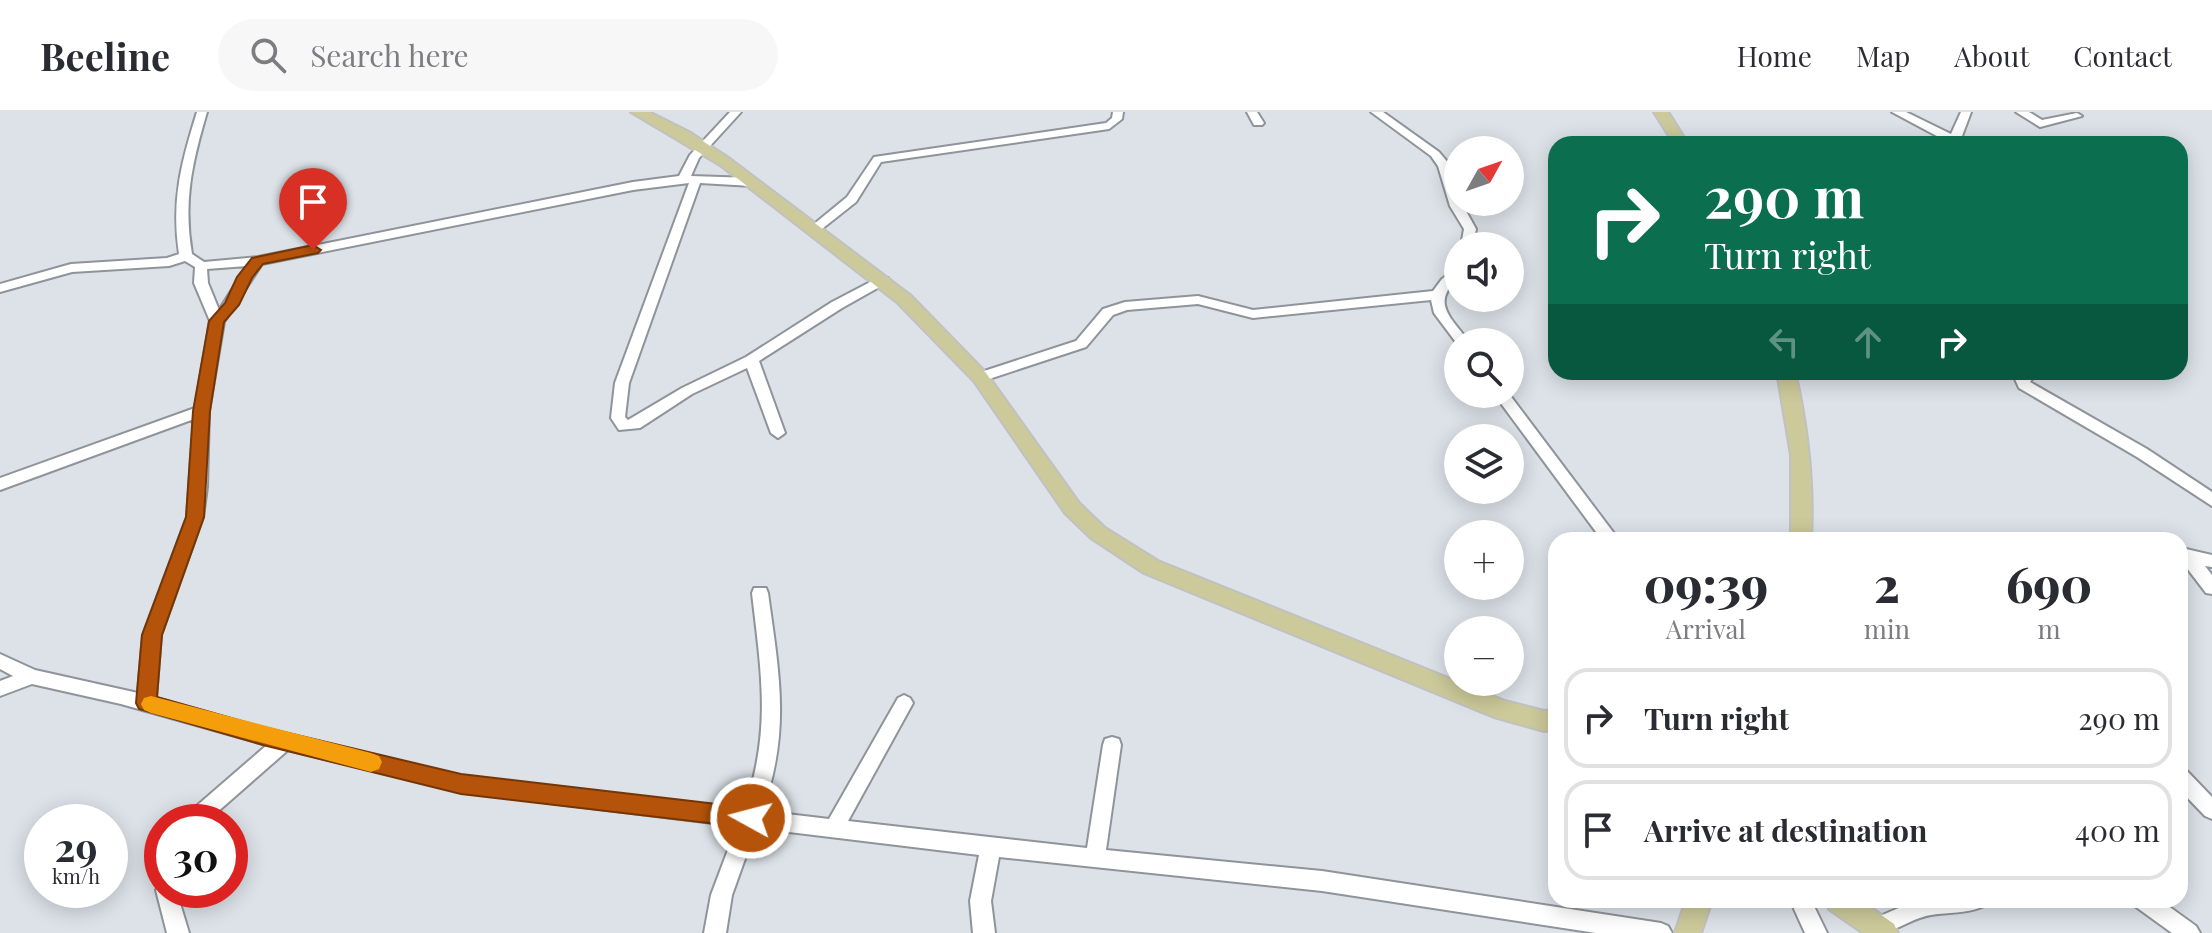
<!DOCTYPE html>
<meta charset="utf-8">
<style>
body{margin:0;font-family:"Playfair Display",serif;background:#f7f7f7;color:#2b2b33;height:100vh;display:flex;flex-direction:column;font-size:30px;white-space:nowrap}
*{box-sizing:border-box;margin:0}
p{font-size:26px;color:#7c7c81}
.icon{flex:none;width:44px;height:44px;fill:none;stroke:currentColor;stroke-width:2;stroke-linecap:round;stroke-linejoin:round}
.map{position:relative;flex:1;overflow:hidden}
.panel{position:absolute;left:1548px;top:420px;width:640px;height:376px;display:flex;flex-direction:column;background:#fff;border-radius:24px;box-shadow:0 4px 20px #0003}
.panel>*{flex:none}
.guide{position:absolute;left:1548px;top:24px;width:640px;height:244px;border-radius:24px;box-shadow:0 4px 20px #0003;background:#0b6e4f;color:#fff;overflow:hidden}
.needle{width:52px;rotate:50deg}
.controls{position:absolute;left:1444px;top:24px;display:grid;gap:16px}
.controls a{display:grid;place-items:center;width:80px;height:80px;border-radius:50%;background:#fff;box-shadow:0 4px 20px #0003;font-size:40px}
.speed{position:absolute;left:24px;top:692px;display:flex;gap:16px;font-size:40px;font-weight:700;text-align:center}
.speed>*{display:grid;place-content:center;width:104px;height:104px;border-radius:50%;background:#fff;box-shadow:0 4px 20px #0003;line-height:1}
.speed small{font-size:20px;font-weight:400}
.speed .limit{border:12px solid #d22;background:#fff;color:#111}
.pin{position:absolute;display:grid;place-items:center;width:68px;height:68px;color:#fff;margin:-82px -34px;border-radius:50% 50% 50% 0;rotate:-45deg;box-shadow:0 0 8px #0007}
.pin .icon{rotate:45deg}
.me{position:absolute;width:88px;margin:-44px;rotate:277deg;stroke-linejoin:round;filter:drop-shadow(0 0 6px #0008)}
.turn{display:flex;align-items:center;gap:28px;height:168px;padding:0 24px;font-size:36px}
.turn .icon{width:104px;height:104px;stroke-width:2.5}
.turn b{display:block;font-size:56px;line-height:68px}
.lanes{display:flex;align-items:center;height:76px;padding:0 24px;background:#0003;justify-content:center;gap:40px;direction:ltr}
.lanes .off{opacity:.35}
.eta{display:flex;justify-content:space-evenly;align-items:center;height:136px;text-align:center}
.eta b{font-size:48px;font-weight:800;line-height:56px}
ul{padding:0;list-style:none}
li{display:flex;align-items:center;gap:24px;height:100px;margin:0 16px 12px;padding:0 8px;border:4px solid #e1e1e2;border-radius:24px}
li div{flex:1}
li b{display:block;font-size:30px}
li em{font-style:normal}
header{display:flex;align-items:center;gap:48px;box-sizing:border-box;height:112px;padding:0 40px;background:#fff;border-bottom:2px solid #e1e1e2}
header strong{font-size:38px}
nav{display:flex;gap:44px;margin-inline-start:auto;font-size:28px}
.search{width:560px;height:72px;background:#f7f7f7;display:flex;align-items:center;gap:20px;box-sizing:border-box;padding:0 28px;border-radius:44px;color:#7c7c81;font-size:30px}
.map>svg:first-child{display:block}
</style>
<header>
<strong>Beeline</strong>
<div class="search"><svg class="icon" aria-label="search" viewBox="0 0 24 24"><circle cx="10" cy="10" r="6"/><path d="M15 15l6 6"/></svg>Search here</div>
<nav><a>Home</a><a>Map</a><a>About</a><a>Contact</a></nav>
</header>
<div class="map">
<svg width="2212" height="821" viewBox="0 0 2212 821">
<rect width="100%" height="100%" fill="#dce2e8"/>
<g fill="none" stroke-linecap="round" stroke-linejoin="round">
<!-- minor casing -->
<g stroke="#8e9499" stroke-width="4">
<path id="minor" d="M197,0H207C192,51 183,89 192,142L204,150L258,145L633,70L679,64L690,43L730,0H741L699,46L691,64L752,66L758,70L752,74L700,71L629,271L625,305L628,308L682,276L746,245L832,190L878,166H888L890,169L842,196L759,249L785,321L778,326L771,321L747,256L692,282L640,316L619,318L611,306L615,271L689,71L633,78L262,152L224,210L209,299L207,375L203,405L161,523L156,586L263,616L461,664L744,697C772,619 761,560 752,481L754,476H766L768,481C779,561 791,620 762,699L829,707L898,586L904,583L910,586L913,591L848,709L1087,736L1103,633L1105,627L1112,625L1119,627L1121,633L1106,738L1322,759L1661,811L1668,814L1672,821H1596L1322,779L999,745L991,789L995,821H973L970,789L979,743L756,716L732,783L726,821H704L711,783L737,714L461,680L288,638L206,710H182L185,704L267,633L121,592L32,572L0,584V569L13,564L0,557V542L35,558L138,581L143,523L187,405L194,307L0,378V366L195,296L210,209L194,171L195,155L185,149L169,154L72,160L0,180V172L71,152L167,146L179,142C171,89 181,51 197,0ZM247,154L219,198L208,171L207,157Z
M1113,0H1123L1122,7L1109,17L881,50L856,90L818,120L814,121L808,117L847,85L874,45L1106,11L1112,6Z
M1247,0H1257L1264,11L1262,13H1254Z
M1371,0H1383L1439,40L1450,53L1458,80V90H1461L1476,117L1473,134H1461L1464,117L1450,94L1438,54L1431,44Z
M1892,0H1906L1951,22L1961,0H1971L1959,32H1947L1948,30Z
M2016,0H2029L2042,8L2077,1L2082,4L2040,15Z
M1458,155V166C1430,192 1452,206 1469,230H1458V233L1434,201L1431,188L1253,206L1198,192L1127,198L1113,203L1086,235L980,270L973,265L975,262L1076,229L1103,197L1125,190L1198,184L1253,198L1433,179L1442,167Z
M2021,260H2037L2030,270L2147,337L2212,380V394L2137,345L2019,276L2015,267Z
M1494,282H1509L1619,428H1602Z
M2186,437L2212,443V455L2205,454L2212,463V482L2206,481L2180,447V439Z
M2180,657L2187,659L2212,685V707L2205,704L2180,678Z
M162,770V778H176L189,821H167L156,778Z
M1790,788H1811L1827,821H1805Z
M1917,788H1985L1982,795C1965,802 1949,800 1931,803C1907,807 1899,821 1870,821L1867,815L1871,808Z
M2133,788H2160L2196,814L2200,821H2172L2136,795Z"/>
</g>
<!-- major casing -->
<g stroke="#c0c1c1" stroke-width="4">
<path id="major" d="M631,0H649L689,20L730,47L910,183L986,261L1079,391L1105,416L1158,449L1505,589L1544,599L1556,598V618L1544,619L1494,605L1144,461L1091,426L1065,401L974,269L898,191L720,53Z
M1654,0H1668L1688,32H1674Z
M1777,260H1795C1808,316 1814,371 1811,428H1791V343Z
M1686,788H1712L1701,821H1675Z
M1825,788H1860L1894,812L1898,821H1863L1829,797Z"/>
</g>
<!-- minor -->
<use href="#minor" fill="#fff" fill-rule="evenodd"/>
<!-- major -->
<use href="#major" fill="#ccca9a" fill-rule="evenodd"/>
</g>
<!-- route -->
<path fill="#b45309" stroke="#753606" stroke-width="2" d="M313,133L321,138L318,141L263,152L252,166L239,193L224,210L210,299L204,405L162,523L157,585L263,615L461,662L751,696L759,699L763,706L759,714L751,716L461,682L263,633L139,597L136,591L142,523L186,405L193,299L209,209L225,191L237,165L252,146Z"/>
<!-- slow -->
<path fill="#f59e0b" d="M151,584L371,641L379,644L382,650L379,657L371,660L151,601L144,598L141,592L144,586Z"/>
</svg>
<div class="controls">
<a><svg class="needle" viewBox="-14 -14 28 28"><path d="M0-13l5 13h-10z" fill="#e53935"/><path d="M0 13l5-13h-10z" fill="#7c7c81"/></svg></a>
<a><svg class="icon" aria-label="sound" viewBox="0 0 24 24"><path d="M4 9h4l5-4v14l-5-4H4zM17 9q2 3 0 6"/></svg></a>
<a><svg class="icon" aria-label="search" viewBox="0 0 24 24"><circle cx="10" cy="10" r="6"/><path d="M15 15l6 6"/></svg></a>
<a><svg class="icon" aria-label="layers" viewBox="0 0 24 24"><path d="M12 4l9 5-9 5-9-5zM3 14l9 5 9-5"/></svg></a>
<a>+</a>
<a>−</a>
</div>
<div class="speed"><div>29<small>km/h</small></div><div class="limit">30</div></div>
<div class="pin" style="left:313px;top:138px;background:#d93025"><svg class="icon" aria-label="arrive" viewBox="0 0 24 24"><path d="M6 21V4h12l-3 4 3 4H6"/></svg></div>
<svg class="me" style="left:751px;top:706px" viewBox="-20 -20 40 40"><circle r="17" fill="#b45309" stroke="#fff" stroke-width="3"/><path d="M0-11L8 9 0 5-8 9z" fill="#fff"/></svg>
<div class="guide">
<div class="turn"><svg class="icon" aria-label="right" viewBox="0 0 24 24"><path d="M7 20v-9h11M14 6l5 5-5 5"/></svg><div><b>290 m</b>Turn right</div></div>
<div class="lanes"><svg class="icon off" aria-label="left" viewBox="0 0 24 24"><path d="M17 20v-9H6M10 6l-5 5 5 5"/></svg><svg class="icon off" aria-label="ahead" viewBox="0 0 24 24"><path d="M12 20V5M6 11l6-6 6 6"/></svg><svg class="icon" aria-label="right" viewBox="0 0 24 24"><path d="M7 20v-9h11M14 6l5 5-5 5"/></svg></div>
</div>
<section class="panel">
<div class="eta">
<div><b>09:39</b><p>Arrival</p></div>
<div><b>2</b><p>min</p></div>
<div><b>690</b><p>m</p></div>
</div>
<ul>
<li><svg class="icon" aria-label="right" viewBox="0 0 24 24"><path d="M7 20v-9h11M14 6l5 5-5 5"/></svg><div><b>Turn right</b></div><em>290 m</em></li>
<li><svg class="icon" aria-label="arrive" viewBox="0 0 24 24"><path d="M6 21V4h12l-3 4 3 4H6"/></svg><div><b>Arrive at destination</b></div><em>400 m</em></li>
</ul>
</section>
</div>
